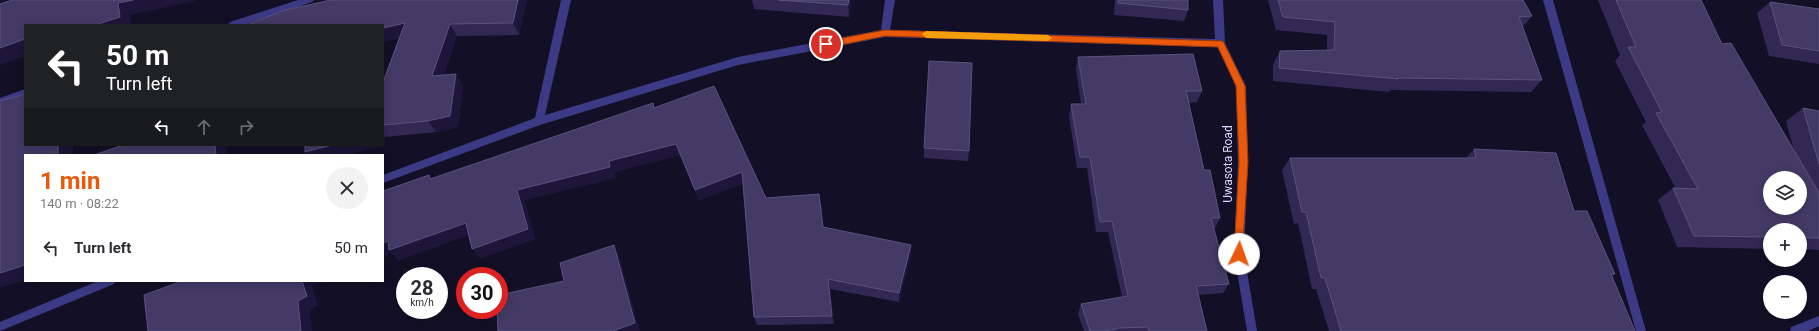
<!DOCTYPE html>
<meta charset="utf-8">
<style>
body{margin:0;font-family:Roboto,sans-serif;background:#f2f2f3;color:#2b2b33;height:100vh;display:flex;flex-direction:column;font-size:15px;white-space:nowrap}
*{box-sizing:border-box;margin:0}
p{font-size:13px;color:#7c7c81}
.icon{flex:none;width:22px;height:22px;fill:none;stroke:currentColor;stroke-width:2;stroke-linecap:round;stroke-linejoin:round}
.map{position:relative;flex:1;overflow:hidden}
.drawer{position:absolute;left:24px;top:154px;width:360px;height:128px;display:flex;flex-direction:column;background:#fff;border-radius:0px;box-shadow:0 2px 10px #0003}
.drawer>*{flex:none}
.hud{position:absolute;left:24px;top:24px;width:360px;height:122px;border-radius:0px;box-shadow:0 2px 10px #0003;background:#202124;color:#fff;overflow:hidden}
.buttons{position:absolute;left:1763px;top:171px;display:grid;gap:8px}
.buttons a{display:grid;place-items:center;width:44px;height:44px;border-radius:50%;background:#fff;box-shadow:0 2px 10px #0003;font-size:20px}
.speed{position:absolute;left:396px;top:267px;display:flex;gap:8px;font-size:20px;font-weight:700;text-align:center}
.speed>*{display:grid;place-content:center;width:52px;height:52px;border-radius:50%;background:#fff;box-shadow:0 2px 10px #0003;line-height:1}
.speed small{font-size:10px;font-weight:400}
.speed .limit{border:6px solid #d22;background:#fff;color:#111}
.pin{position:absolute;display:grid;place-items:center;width:34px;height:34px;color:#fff;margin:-17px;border:2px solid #fff;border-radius:50%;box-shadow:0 1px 4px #0007}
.me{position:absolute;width:44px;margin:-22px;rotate:3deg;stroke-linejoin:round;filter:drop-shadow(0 0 3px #0008)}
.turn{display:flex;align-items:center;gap:14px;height:84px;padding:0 16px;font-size:18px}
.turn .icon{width:52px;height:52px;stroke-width:2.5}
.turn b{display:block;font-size:28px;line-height:34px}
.lanes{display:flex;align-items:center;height:38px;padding:0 16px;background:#0003;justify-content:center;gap:20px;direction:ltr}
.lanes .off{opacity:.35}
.round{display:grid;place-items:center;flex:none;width:42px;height:42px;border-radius:21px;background:#f2f2f3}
.head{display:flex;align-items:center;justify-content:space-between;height:68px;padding:0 16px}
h1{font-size:24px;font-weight:700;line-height:30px;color:#ea580c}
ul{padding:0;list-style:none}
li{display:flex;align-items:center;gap:12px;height:52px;padding:0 16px}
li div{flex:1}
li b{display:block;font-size:15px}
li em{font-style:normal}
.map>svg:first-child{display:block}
</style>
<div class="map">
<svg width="1819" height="331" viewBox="0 0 1819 331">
<rect width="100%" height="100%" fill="#130f26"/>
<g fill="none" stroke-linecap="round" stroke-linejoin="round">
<!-- street -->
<path fill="#3d3a85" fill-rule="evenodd" d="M298,0H314L312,2L244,25H228L230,22Z
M561,0H571L545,115L738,57L881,30L885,0H895L890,30L1215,39L1213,0H1223L1225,43L1246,86L1248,162L1244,254L1257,331H1247L1234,254L1238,162L1236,86L1217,47L885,37L738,65L540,125L383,183V175L535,118Z
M1543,0H1553L1646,331H1636Z
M25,89V97L0,106V98Z
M98,281H115L114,284L0,331V322Z
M1819,316V326L1808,331H1790L1791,327Z"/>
</g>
<!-- wall -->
<path fill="#312854" d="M331,0H527L519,35L457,36L444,75L463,86L458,127L436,132L385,137V145L346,155H309L305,152L383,145V82L399,38L383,42V25Z
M752,0H851L849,17L754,9Z
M1115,0H1188V10L1184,21L1114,15Z
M1268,0H1523L1532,16L1523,27L1542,80L1531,92L1390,90L1389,92L1273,81V64L1280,51L1327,50V35L1276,30Z
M1598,0H1701L1722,44L1794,151L1786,121L1803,108L1819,111V250L1800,249V230H1770V249L1677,247L1658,200L1673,188L1676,189L1642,125L1646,122L1615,61L1620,55Z
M1770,2L1819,9V64L1769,56L1757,13Z
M1078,57L1202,91L1197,102L1189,103L1204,170L1220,218L1215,228H1213L1229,284L1223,293L1199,295L1207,331H1084L1078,314L1081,304L1122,297L1108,232H1096L1087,168H1077L1069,116L1071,104H1081L1076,69Z
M653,103L654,107L766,198L821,204L823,227L911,245V254L899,302L830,289L834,324L757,325L754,317L743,183L699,200L680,155L614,172L615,178L524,200L535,239L480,258L472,249L468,235L399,260L392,253L383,257V191L432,179Z
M924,148L969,151L968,161L924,158Z
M1474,149L1574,211L1615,274L1612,276L1635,331H1329L1316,289H1312L1298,223L1294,224L1282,170L1290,158H1466Z"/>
<!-- shaded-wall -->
<path fill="#1d163a" d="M133,0H195V1L130,15L132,25H95L118,3Z
M518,0H527L519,35L513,23Z
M849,0H851L849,17L848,5Z
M405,23L413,35L383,42V28Z
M450,24L457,36L440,88L432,76Z
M25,39V56L0,65V48Z
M456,74L463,86L458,127L436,132L428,121Z
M383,135L385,137V145L346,155H309L305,152L332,145H383Z
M676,144L680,155L614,172L615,178L524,200L535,239L480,258L472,249L517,190L609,161Z
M58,145H73V155H58Z
M215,145H225L227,155H216Z
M742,172L745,182L699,200L695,190Z
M819,194L821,204L824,237L823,227Z
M466,223L474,233L399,260L392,253L383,257V243L388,241Z
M614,245L619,255L640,331H613Z
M911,245V254L899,302V293Z
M25,265V280L0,288V273Z
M828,279L830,289L834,324L832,316Z
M302,281H325L312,286L318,305L310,310L312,331H301L298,301Z"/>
<!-- building -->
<path fill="#433a66" stroke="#5a527e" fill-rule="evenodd" d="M12,0H133L118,3L120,17L95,25H67V24L65,25H25V39L0,48V4Z
M331,0H518L513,23L450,24L432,76L456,74L450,116L428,121L383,125V82L405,23L383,28V25H247L285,10Z
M778,0H849L848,5Z
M1118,0H1188V10L1118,3Z
M1278,0H1523L1532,16L1519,17L1542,80L1397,78L1398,79L1279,68L1280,51L1334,50L1335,22L1283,17Z
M1616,0H1701L1722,44L1731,43L1819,193V238H1800V230H1770V237L1694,236L1673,188L1698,189L1656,113L1662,112L1628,47H1636ZM1770,178H1800V208H1770Z
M1770,2L1819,9V51L1782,45Z
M1193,54L1202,91H1186L1204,170H1210L1220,218H1211L1229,284L1196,286L1207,331H1149L1148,327L1119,328L1105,331H1090L1081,304L1128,296L1112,221L1100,222L1090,157H1080L1071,104H1086L1078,57Z
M929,61L972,63L969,151L924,148Z
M714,86L766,198L819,194L823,227L911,245L899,293L828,279L832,316L754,317L742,172L695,190L676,144L609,161L610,167L517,190L528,229L472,249L466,223L389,250L388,241L383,243V191L429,175L430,179L653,103L654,108Z
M25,94V145H58V155H25V265L0,273V101Z
M1803,108L1819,111V164Z
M123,145H215L216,155H94Z
M305,145H332L305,152Z
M1474,149L1556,153L1574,211H1587L1615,274H1611L1635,331H1341L1325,278H1321L1306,212H1302L1290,158H1476Z
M614,245L635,323L613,331H498L497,310H499V295L564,281L560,263Z
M182,281H302L307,296L298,301L301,331H148L144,295Z"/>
<!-- route -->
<path fill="#ea580c" stroke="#983908" d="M885,30L1223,41L1245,86L1248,162L1242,257L1239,259L1235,257L1234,254L1239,162L1236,86L1218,47L885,36L826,48L822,44L826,41Z"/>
<!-- slow -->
<path fill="#f59e0b" d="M926,31L1048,35L1052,38L1048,41L926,38L922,34Z"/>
<g text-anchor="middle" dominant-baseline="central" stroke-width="4" stroke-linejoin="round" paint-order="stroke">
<!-- street labels -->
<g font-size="12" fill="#d9d4ff" stroke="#130f26">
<text transform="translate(1228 164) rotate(-90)">Uwasota Road</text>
</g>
</g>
</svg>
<div class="buttons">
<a><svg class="icon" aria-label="layers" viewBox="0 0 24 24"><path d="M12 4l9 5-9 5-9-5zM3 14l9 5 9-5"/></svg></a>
<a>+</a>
<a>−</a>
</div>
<div class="speed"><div>28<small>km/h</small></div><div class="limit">30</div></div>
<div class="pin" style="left:826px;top:44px;background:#d93025"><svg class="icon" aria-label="arrive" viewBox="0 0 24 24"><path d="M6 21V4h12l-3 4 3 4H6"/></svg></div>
<svg class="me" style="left:1239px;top:254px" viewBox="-20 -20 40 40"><circle r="19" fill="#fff"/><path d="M0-13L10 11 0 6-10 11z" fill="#ea580c"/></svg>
<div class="hud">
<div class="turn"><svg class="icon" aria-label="left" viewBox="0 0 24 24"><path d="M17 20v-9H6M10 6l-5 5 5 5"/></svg><div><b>50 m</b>Turn left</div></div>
<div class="lanes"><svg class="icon" aria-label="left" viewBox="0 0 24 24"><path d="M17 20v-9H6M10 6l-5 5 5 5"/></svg><svg class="icon off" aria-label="ahead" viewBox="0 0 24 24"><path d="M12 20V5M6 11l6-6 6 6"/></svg><svg class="icon off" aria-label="right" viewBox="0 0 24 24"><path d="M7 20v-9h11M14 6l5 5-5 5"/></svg></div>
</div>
<section class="drawer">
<div class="head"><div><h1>1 min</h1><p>140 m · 08:22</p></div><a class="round"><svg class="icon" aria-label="close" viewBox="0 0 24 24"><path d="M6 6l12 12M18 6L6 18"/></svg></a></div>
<ul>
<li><svg class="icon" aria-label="left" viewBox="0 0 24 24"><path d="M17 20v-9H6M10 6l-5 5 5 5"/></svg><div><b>Turn left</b></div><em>50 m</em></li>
</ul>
</section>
</div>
